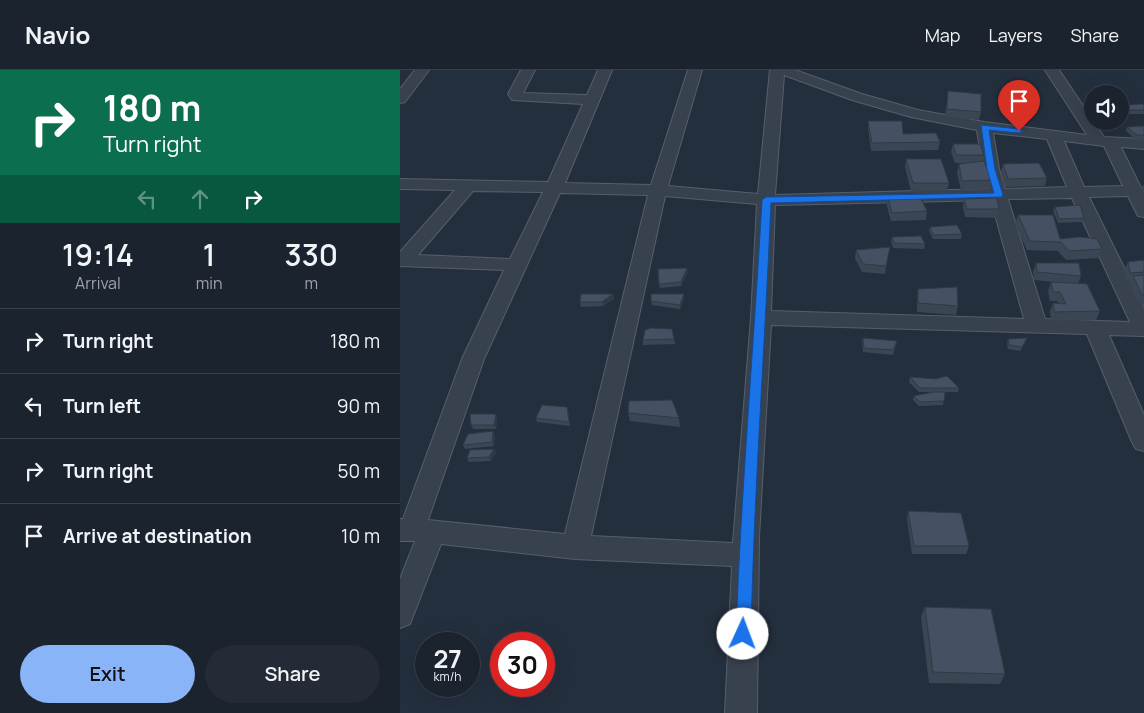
<!DOCTYPE html>
<style>
body{margin:0;font-family:Manrope,sans-serif;background:#242b36;color:#f1f3f6;height:100vh;display:flex;flex-direction:column;font-size:19px;white-space:nowrap}
*{box-sizing:border-box;margin:0}
p{font-size:16px;color:#a0a4aa}
.icon{flex:none;width:28px;height:28px;fill:none;stroke:currentColor;stroke-width:2;stroke-linecap:round;stroke-linejoin:round}
.map{position:relative;flex:1;overflow:hidden}
.sheet{display:flex;flex-direction:column;background:#1b232e;width:400px}
.sheet>*{flex:none}
.top-card{background:#0b6e4f;color:#fff;overflow:hidden}
.fabs{position:absolute;left:684px;top:15px;display:grid;gap:10px}
.fabs a{display:grid;place-items:center;width:45px;height:45px;border-radius:50%;background:#1b232e;box-shadow:0 5px 20px #0002,0 0 0 1px #39404a;font-size:25px}
.speed{position:absolute;left:15px;top:562px;display:flex;gap:10px;font-size:25px;font-weight:700;text-align:center}
.speed>*{display:grid;place-content:center;width:65px;height:65px;border-radius:50%;background:#1b232e;box-shadow:0 5px 20px #0002,0 0 0 1px #39404a;line-height:1}
.speed small{font-size:12px;font-weight:400}
.speed .limit{border:8px solid #d22;background:#fff;color:#111}
.pin{position:absolute;display:grid;place-items:center;width:42px;height:42px;color:#fff;margin:-51px -21px;border-radius:50% 50% 50% 0;rotate:-45deg;box-shadow:0 0 5px #0007}
.pin .icon{rotate:45deg}
.me{position:absolute;width:55px;margin:-28px;rotate:2deg;stroke-linejoin:round;filter:drop-shadow(0 0 4px #0008)}
.turn{display:flex;align-items:center;gap:18px;height:105px;padding:0 20px;font-size:22px}
.turn .icon{width:65px;height:65px;stroke-width:2.5}
.turn b{display:block;font-size:35px;line-height:42px}
.lanes{display:flex;align-items:center;height:48px;padding:0 20px;background:#0003;justify-content:center;gap:25px;direction:ltr}
.lanes .off{opacity:.35}
.eta{display:flex;justify-content:space-evenly;align-items:center;height:85px;text-align:center}
.eta b{font-size:30px;font-weight:600;line-height:35px}
.primary-button{display:flex;gap:10px;margin-top:auto;padding:10px 20px}
.primary-button a{flex:1;height:58px;border-radius:30px;background:#8ab4f8;color:#111;font-size:20px;font-weight:600;line-height:58px;text-align:center}
.primary-button a+a{background:#242b36;color:#f1f3f6}
ul{padding:0;list-style:none}
li{display:flex;align-items:center;gap:15px;height:65px;padding:0 20px;border-top:1px solid #39404a}
li div{flex:1}
li b{display:block;font-size:19px}
li em{font-style:normal}
header{display:flex;align-items:center;gap:30px;box-sizing:border-box;height:70px;padding:0 25px;background:#1b232e;border-bottom:1px solid #39404a}
header strong{font-size:24px}
nav{display:flex;gap:28px;margin-inline-start:auto;font-size:18px}
main{display:flex;flex:1;min-height:0}
.map>svg:first-child{display:block}
</style>
<header>
<strong>Navio</strong>
<nav><a>Map</a><a>Layers</a><a>Share</a></nav>
</header>
<main>
<section class="sheet">
<div class="top-card">
<div class="turn"><svg class="icon" aria-label="right" viewBox="0 0 24 24"><path d="M7 20v-9h11M14 6l5 5-5 5"/></svg><div><b>180 m</b>Turn right</div></div>
<div class="lanes"><svg class="icon off" aria-label="left" viewBox="0 0 24 24"><path d="M17 20v-9H6M10 6l-5 5 5 5"/></svg><svg class="icon off" aria-label="ahead" viewBox="0 0 24 24"><path d="M12 20V5M6 11l6-6 6 6"/></svg><svg class="icon" aria-label="right" viewBox="0 0 24 24"><path d="M7 20v-9h11M14 6l5 5-5 5"/></svg></div>
</div>
<div class="eta">
<div><b>19:14</b><p>Arrival</p></div>
<div><b>1</b><p>min</p></div>
<div><b>330</b><p>m</p></div>
</div>
<ul>
<li><svg class="icon" aria-label="right" viewBox="0 0 24 24"><path d="M7 20v-9h11M14 6l5 5-5 5"/></svg><div><b>Turn right</b></div><em>180 m</em></li>
<li><svg class="icon" aria-label="left" viewBox="0 0 24 24"><path d="M17 20v-9H6M10 6l-5 5 5 5"/></svg><div><b>Turn left</b></div><em>90 m</em></li>
<li><svg class="icon" aria-label="right" viewBox="0 0 24 24"><path d="M7 20v-9h11M14 6l5 5-5 5"/></svg><div><b>Turn right</b></div><em>50 m</em></li>
<li><svg class="icon" aria-label="arrive" viewBox="0 0 24 24"><path d="M6 21V4h12l-3 4 3 4H6"/></svg><div><b>Arrive at destination</b></div><em>10 m</em></li>
</ul>
<div class="primary-button"><a>Exit</a><a>Share</a></div>
</section>
<div class="map">
<svg width="744" height="643" viewBox="0 0 744 643">
<rect width="100%" height="100%" fill="#242f3e"/>
<g fill="none" stroke-linecap="round" stroke-linejoin="round">
<!-- minor casing -->
<g stroke="#565f6c" stroke-width="2">
<path id="minor" d="M15,0H29L5,32L0,33V19Z
M121,0H135L123,23L187,25L198,0H212L165,113L251,115L288,0H302L268,116L358,124L370,0H395L462,24L518,40L584,52L687,65L645,0H659L704,67L744,69V79L721,77L744,124V147L738,146L728,126L689,127L744,238V266L709,265L744,345V381L736,379L732,372L687,264L371,255L359,467L357,643H325L332,496L175,489L41,474L10,554L0,558V509L15,471H0V449H3L62,289L104,200L0,196V182L55,120L0,119V109L148,112L183,34L112,30L108,24ZM384,5L452,30L511,47L577,60L583,99L588,119L375,125ZM593,63L647,69L667,117L605,119L599,99ZM664,71L704,76L723,116L684,117ZM73,121L143,122L110,189L18,185ZM160,123L248,125L165,464L28,450L84,289ZM265,126L357,134L351,248L333,473L191,466ZM672,128L730,252L645,249L608,129ZM591,130L624,249L371,241L375,135Z"/>
</g>
<!-- minor -->
<use href="#minor" fill="#38414e" fill-rule="evenodd"/>
</g>
<!-- wall -->
<path fill="#3b4654" d="M548,21L581,42L579,50L545,47Z
M720,35H744V44H720Z
M468,51L503,64L540,72L538,80L471,81L468,58Z
M744,56V70L735,69L726,61L727,57Z
M553,74L584,85L583,91L592,110L590,118L561,120L557,103L559,94L569,93H555L551,82Z
M506,89L549,113L547,121H511L505,97Z
M603,94L647,108L645,116L605,117L601,102Z
M743,115H744V124L741,119Z
M487,124L527,141L526,150L491,151L486,133Z
M564,129L599,139L597,148L565,147L563,137Z
M655,137L684,148L682,152L658,153L653,141Z
M618,145L660,169L702,179L699,188L666,190L658,181L627,180L615,154Z
M530,157L562,164L561,169H533L529,161Z
M492,167L525,174L524,179L493,178L491,171Z
M490,177L485,204L462,202L455,188L456,180Z
M744,190V234L738,233L730,214L731,211H726L724,201L728,192Z
M636,193L681,206L678,214L700,241L696,250L651,251L650,241L653,233H659L657,231H650L648,221L651,212L665,213L634,210L633,202Z
M288,202L281,216L260,218L259,214Z
M518,219L558,236L556,245L517,242V227Z
M213,224L214,229L203,236L181,237L180,232Z
M284,224V229L280,239L252,235L251,231Z
M463,268L496,275L493,285L463,282L462,272Z
M627,268L625,273L620,281L608,279L607,274L608,269Z
M274,269L275,274L243,275V270Z
M510,307L559,318L558,322H541H545L543,335L519,336L513,330L514,326L532,322H519L509,312Z
M168,341L170,356L137,352L136,348Z
M228,343L279,348L280,357L230,351Z
M96,344L97,349L96,359H73L71,355Z
M93,361L95,366L94,376L65,379L63,375Z
M94,379L96,383L91,391L69,392L67,388Z
M508,441L569,476L566,484H512L507,449Z
M525,537L605,604L600,614L529,613L521,547Z"/>
<!-- shaded-wall -->
<path fill="#303945" d="M490,177L489,185L485,204L486,196Z
M287,198L288,202L281,216V212Z
M213,224L214,229L203,236L202,232Z
M284,224V229L280,239V235Z
M96,344L97,349L96,359L94,355Z
M93,361L95,366L94,376L92,372Z
M94,379L96,383L91,391L89,387Z"/>
<!-- building -->
<path fill="#455162" stroke="#303945" d="M548,21L581,24V42L547,39Z
M743,34L744,35V40H720V35Z
M468,51H502L503,64L536,63L540,72L472,73Z
M744,56V65H737L727,57Z
M553,74H580L584,85H556Z
M506,89H541L549,113H513Z
M584,91L592,110L562,111L559,94Z
M639,93L647,108L608,109L603,94Z
M518,123L527,141L492,143L487,124Z
M597,128L599,139H567L564,129Z
M680,135L684,148L659,149L655,137Z
M618,145H653L660,169L680,167L697,169L702,179L669,181L661,172L630,171Z
M557,155L562,164L533,165L530,157Z
M521,166L525,174L494,173L492,167Z
M490,177L486,196L463,194L456,180Z
M744,190V202L730,203L728,192Z
M636,193H679L681,206L637,202Z
M287,198L281,212L259,214L258,199Z
M744,205V225H742L733,206Z
M651,212L687,214L700,241L654,242L653,233L666,234L660,222H653Z
M557,217L558,236L518,233V219Z
M181,224H213L202,232H180Z
M251,224H284L280,235L251,231Z
M251,258L272,259L274,269L243,270L245,260Z
M463,268L497,271L493,280L464,278Z
M627,268L622,277L609,275L608,269Z
M547,306L559,318H520L510,307L536,309Z
M534,322H545L544,331L520,332L514,326Z
M272,330L279,348L228,343L229,331Z
M142,335L167,337L169,352L136,348Z
M70,344H96L94,355H71Z
M93,361L92,372L63,375L68,364Z
M94,379L89,387L67,388L70,380Z
M508,441L561,443L569,476H514Z
M525,537L591,539L605,604L533,602Z"/>
<!-- route -->
<path fill="#1a73e8" stroke="#114b97" d="M581,55L619,59L623,61L619,63L589,60L595,99L603,125L602,127L371,133C365,276 354,420 351,564L348,569L343,571L338,569L336,564C341,419 354,275 362,130L366,127L594,123L587,99Z"/>
</svg>
<div class="fabs">
<a><svg class="icon" aria-label="sound" viewBox="0 0 24 24"><path d="M4 9h4l5-4v14l-5-4H4zM17 9q2 3 0 6"/></svg></a>
</div>
<div class="speed"><div>27<small>km/h</small></div><div class="limit">30</div></div>
<div class="pin" style="left:619px;top:61px;background:#d93025"><svg class="icon" aria-label="arrive" viewBox="0 0 24 24"><path d="M6 21V4h12l-3 4 3 4H6"/></svg></div>
<svg class="me" style="left:343px;top:564px" viewBox="-20 -20 40 40"><circle r="19" fill="#fff"/><path d="M0-13L10 11 0 6-10 11z" fill="#1a73e8"/></svg>
</div>
</main>
